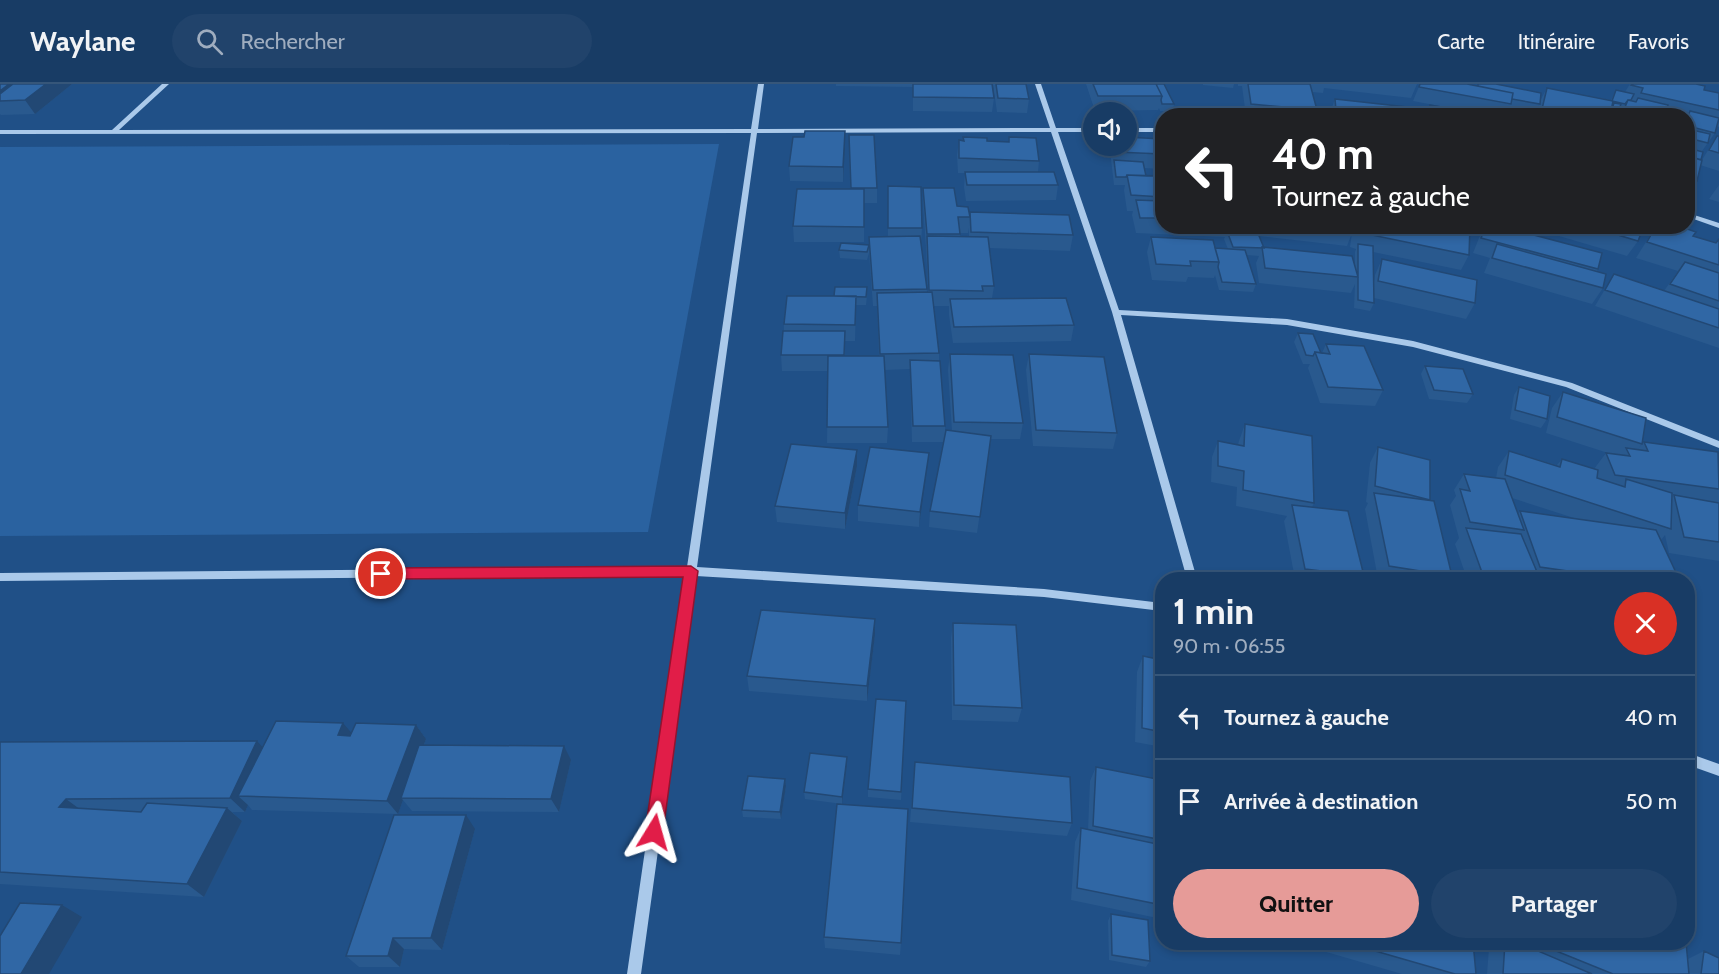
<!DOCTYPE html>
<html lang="fr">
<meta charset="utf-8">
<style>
body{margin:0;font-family:Cabin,sans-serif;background:#21436b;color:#f1f3f6;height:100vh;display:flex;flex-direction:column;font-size:22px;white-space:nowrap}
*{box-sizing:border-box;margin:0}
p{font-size:20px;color:#9fadbf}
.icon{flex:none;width:33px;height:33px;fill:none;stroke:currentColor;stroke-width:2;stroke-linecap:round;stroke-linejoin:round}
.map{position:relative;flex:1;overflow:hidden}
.side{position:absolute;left:1155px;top:488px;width:540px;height:378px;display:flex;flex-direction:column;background:#183c65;border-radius:24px;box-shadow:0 3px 9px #0003,0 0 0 2px #365679}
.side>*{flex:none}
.hud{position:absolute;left:1155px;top:24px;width:540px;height:126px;border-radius:24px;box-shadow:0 3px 9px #0003,0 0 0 2px #365679;background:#202124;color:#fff;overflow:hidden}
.controls{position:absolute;left:1083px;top:18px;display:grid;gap:12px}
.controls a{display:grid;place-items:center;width:54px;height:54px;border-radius:50%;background:#183c65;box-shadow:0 3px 9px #0003,0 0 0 2px #365679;font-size:30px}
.pin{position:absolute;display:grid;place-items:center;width:51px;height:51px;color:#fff;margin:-26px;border:3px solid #fff;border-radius:50%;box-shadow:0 2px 6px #0007}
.me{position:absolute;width:66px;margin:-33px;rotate:8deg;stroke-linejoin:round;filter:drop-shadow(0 0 4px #0008)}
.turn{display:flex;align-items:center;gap:21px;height:126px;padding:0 18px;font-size:27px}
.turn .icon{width:78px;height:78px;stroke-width:2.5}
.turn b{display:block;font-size:42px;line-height:51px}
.round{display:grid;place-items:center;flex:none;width:63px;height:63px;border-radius:32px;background:#21436b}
.overview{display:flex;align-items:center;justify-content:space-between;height:102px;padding:0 18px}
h1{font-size:36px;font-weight:700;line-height:45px}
.primary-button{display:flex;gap:12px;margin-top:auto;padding:12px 18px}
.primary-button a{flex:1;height:69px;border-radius:36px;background:#e69b98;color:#111;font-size:24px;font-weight:700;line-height:69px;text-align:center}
.primary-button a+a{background:#21436b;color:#f1f3f6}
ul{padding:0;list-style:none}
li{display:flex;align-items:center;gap:18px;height:84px;padding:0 18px;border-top:2px solid #365679}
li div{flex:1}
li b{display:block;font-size:22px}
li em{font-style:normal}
header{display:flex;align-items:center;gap:36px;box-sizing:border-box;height:84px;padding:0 30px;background:#183c65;border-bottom:2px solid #365679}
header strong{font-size:28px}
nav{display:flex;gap:33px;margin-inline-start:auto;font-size:21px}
.search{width:420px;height:54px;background:#21436b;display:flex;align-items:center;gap:15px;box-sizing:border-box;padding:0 21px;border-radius:33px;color:#9fadbf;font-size:22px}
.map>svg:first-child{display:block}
</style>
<header>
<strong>Waylane</strong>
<div class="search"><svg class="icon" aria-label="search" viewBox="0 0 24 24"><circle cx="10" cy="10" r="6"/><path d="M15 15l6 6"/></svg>Rechercher</div>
<nav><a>Carte</a><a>Itinéraire</a><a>Favoris</a></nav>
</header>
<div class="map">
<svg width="1719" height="890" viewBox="0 0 1719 890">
<rect width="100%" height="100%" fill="#205087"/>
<!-- green -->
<path fill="#2a62a0" d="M719,60L648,448L0,452V63Z"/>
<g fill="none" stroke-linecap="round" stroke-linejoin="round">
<!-- minor -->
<path fill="#aac9ea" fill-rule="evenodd" d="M162,0H169L119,46L751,45L758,0H764L758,45L1050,44L1035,0H1041L1056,44H1094V48H1058L1119,226L1287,235L1413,257L1572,299L1719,357V364L1566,303L1413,263L1287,241L1121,231L1197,495H1187L1112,228L1051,48L757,49L697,483L1044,505L1162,519V527L1044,513L696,492L641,890H627L685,491L0,497V489L687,483L751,49L0,50V46H112Z
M1126,44H1162V48H1126Z
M1688,129L1719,139V144L1688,133Z
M1688,669L1719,680V692L1688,681Z"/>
</g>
<!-- wall -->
<path fill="#29598e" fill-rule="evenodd" d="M0,0H72L35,30L1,31L0,30Z
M836,0H992L994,14L992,28L913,27V3L836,2Z
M993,0H1026L1029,15L1027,29L997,28Z
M1086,0H1164L1174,20L1173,27H1160L1159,24L1158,26L1095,27Z
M1203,0H1234L1233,4L1203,1Z
M1238,0H1417L1411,14L1324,4L1323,9L1312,8L1317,26L1315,32H1246L1242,2H1238Z
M1420,0L1477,2L1478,0H1496L1540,17L1547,4L1611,16L1616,6L1625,8L1630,0H1696L1704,6L1719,9V43L1716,42L1715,49L1702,67V76L1717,52H1719V87L1700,81L1697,97L1688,110V32H1536L1539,21L1536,27L1510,22L1505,32H1425L1430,21L1455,25L1413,17Z
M1335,15L1417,32H1330V29Z
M845,47V62L843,98L790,97L789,82L804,53Z
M849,51L877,104V119H864V158H794L793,142L850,105Z
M963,53L987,57L1008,58L1009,53L1039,77L1038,88L1058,101L1056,116L966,117L964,103L965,89H958L957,71L959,56L963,57Z
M1162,55V85L1144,84L1146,92H1162V142H1353V144L1354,142H1470L1469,171L1461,186L1373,168L1374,198L1375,191L1382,175L1475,219L1466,235L1374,214V219L1370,227L1354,224L1355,200L1351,209L1259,199L1256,179L1259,172L1247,171L1256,200L1253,208L1219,206L1215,191L1214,194L1188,193L1186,198L1152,196L1147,168L1151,153L1215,164L1228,165L1224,155L1225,153L1136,149L1132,131L1133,127H1127L1124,106L1125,101H1114L1110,67L1111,62H1126ZM1352,149L1350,163L1356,165L1355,168V182L1263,164L1259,152L1347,162Z
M1719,101V118L1709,115Z
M888,102L922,144L921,159L927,208H928L926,164L923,119V104L957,122L970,133V128L1073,151L1070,167L989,164L994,202L992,214L1074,241L1071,257L953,259L949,231V222H934L939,269V277L945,342V352L952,347L948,286L950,270L1023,339L1020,355H991L977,449L929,443L930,427L943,358H912L910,285L885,286L888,343L887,359H827L828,287H782L781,271L784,247V240L834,212L867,211L866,221H856L855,257H845V272H879L877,222H873L869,169V153H888ZM969,144V153H960V149H968Z
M1485,142L1598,185L1597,187L1603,204L1592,220L1484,189L1490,174L1473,169L1479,154Z
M1564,142H1644L1638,157L1627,172L1559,152Z
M1656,142L1715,159L1719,155V264L1595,222L1614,190L1664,207L1678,187L1636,174Z
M869,161V169L867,176L840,174L839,166Z
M1298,249L1321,269H1322L1326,260L1383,306L1375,322L1320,319L1308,284L1310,280H1303L1294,258Z
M1029,270L1117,349L1113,365L1033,362L1026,286Z
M1425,282L1473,310L1467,319L1429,315L1421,290Z
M1519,303L1547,335L1541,344L1510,335L1514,311Z
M1563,308L1642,360L1637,366L1644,358L1719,370V477L1669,469L1665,451L1661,456L1679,495H1462L1465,492H1466L1455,460L1459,454L1450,421L1456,412L1454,406L1464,390L1496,394L1498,383L1509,367L1557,381L1562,375L1594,385L1606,369H1608L1546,349L1552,324ZM1512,414L1577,435L1520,427L1518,430Z
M1245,340L1314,419L1312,423L1364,492L1362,495H1295L1284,437L1287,432L1236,422L1237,403L1211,398L1212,373L1218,357L1238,361L1239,357Z
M1378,363L1430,416L1452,492L1450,495H1378L1365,425L1368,419L1366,418L1370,379Z
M857,382L845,445L777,438L775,422Z
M927,385L919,443L858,437V421Z
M953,539L1022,624L1018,638L952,636L951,554Z
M875,551L867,617L749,607L747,592Z
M1143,572L1162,576V663L1135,658L1137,588Z
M906,617L901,716L868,713V705Z
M416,641L426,655L424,661L571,676L559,728L412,727L403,716L398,730L252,726L248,721L245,728H232L242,737L204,813L0,800V658L263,663L351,649Z
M847,673V680L842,720L805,715L804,708Z
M915,678L1072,739L1067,752L910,738Z
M1096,683L1162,696V835L1071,816L1075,758L1081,744L1088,746L1090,697Z
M785,695L786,702L781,735L743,733L742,726Z
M475,745L442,866L404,865L400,883H359L346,872Z
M1111,830L1150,877L1146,883L1109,876L1108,837Z
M824,853L901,859L900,871L825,864Z
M1292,858H1473L1476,890H1402Z
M1489,858H1686L1688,875L1704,867L1719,890H1487L1489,864L1494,860Z"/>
<!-- shaded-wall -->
<path fill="#224874" d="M9,0H36L0,17V7Z
M46,0H72L35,30L25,16Z
M845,47V62L843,98V83Z
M857,366V382L845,445V429Z
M929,369L927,385L919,443L920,428Z
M875,535V551L867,617V602Z
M343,639L355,653L338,651Z
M416,641L426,655L404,714H401L403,716L398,730L387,717Z
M257,657L270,671L238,712L248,721L245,728L230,714Z
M564,662L571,676L559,728L551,715Z
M847,673V680L842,720V713Z
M785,695L786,702L781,735L780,728Z
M66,715L85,729L59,723Z
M227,724L242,737L204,813L187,800Z
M466,731L475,745L442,866L431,854Z
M62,821L82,833L49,890H21Z
M393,854L404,865L400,883L388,872Z"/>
<!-- building -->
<path fill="#3067a5" stroke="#224874" stroke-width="1.5" d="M0,0H9L0,7Z
M13,0H46L25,16L0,17V10Z
M913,0H992L994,14L913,13Z
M996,0H1026L1029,15L998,14Z
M1093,0H1156L1162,12H1098Z
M1156,0H1164L1174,20H1162L1161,16L1162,12Z
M1248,0H1310L1317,26L1251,20Z
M1420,0H1467L1513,9L1511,20L1419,3Z
M1478,0H1496L1541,9L1540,20L1512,15L1513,9L1478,2Z
M1632,0H1696L1705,2L1704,6L1719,9V26L1641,9L1643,4L1631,1Z
M1547,4L1613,17L1610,32H1565L1542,25Z
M1616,6L1634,10L1631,16H1628L1625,20L1612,17Z
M1638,14L1668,21L1667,25L1689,30L1690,27L1719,34L1715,49L1688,42V32H1640L1623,28L1628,16L1636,18Z
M1335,15L1416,24L1417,32H1384L1336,26Z
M1614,19L1621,20L1618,28H1611Z
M1430,21L1494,32H1429Z
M1614,27L1631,32H1612Z
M1688,45L1710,50L1708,59L1688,54Z
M805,47H845L843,83L789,82L793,53H804Z
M849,51H874L877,104H851Z
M1717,52H1719V69L1709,66Z
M963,53L987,54V57L1009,58V53L1036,54L1039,77L959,74V56L964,57Z
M1126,53L1162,55V70L1116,68L1115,62H1126Z
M1688,64L1703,68L1701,76L1688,72Z
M1688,72L1702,76L1697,97L1688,95Z
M1114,76L1143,78L1146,92L1127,91L1126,93H1116Z
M965,88H1054L1058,101H967Z
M1127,91L1162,92V113L1131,111Z
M888,102L921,103L922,144H888Z
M923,104H954L957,122L968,123L970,133H958L960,150H927Z
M797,105H864V143L793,142Z
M1136,116L1162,117V134H1140Z
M970,128L1069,131L1073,151L971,148Z
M1320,142H1353L1354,146Z
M1357,142H1470L1469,171L1357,148Z
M1486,142H1500L1602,169L1598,185L1481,154Z
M1588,142H1644L1638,157Z
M1656,142H1679L1696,148L1693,152L1716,159L1719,155V181L1647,158Z
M1227,147H1257L1264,164L1233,163Z
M920,152L927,205L873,206L869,153Z
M927,152L988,153L994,202H982L983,207L929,206Z
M1151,153L1213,156L1219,178L1190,177L1191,182L1156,180Z
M841,159L869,161L867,168L839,166Z
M1358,160L1373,162L1374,219L1358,216Z
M1497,160L1606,190L1603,204L1492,174Z
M1262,163L1352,172L1358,193L1265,184Z
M1215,164L1245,166L1256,200L1222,198L1218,183L1219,178Z
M1382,175L1477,196L1475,219L1378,197Z
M1685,178L1719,189V217L1670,200Z
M1614,190L1719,225V244L1605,206Z
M835,203H867L866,213L834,212Z
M932,208L939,269L880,270L877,209Z
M787,212H856L855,241L784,240Z
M1066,214L1074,241L954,243L950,215Z
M783,247H845L844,271H781Z
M1298,249L1313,250L1321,269L1315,268L1313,272L1306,271Z
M1326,260L1364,262L1383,306L1328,303L1315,268L1330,270Z
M950,270L1013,271L1023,339L954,338Z
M1029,270L1104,273L1117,349L1036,346Z
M828,272H884L888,343H827Z
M910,276L940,277L945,342H913Z
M1425,282L1463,285L1473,310L1434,306Z
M1519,303L1550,312L1547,335L1515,326Z
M1563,308L1646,334L1642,360L1557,333Z
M1245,340L1312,352L1314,419L1243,406L1244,387L1218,382V357L1244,362Z
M946,346L991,352L980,433L930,427Z
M1644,358L1718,368L1719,405L1615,391L1606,369L1630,372L1626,364L1648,367Z
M791,360L857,366L845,429L775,422Z
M870,363L929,369L920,428L858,421Z
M1378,363L1430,376V416L1375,402Z
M1509,367L1560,383L1562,375L1598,386L1597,394L1625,403L1626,395L1672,409L1671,445L1505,391Z
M1464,390L1505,395L1524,446L1470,438L1460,405L1470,407Z
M1374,409L1434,417L1452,492L1389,482Z
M1674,411L1719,419V458L1684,453Z
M1292,421L1348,427L1364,492L1305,485Z
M1520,427L1656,446L1679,495H1624L1540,483Z
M1466,444L1521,450L1540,495H1466L1465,492L1484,494Z
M761,526L875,535L867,602L747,592Z
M953,539L1016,541L1022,624L954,621Z
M1143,572L1162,576V648L1142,644Z
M876,615L906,617L901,708L868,705Z
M276,637L343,639L338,651L350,652L356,639L416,641L387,717L238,712Z
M257,657L230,714L66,715L59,723L141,728L147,719L227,724L187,800L0,788V658Z
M419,661L564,662L551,715L401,714Z
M810,669L847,673L842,713L804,708Z
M915,678L1070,693L1072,739L912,724Z
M1096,683L1162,696V756L1093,742Z
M748,692L785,695L780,728L742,726Z
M837,720L908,725L901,859L824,853Z
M394,731H466L431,854H393L388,872H346Z
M1081,744L1162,761V821L1077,804Z
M20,819L62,821L21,890H0V852Z
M1111,830L1148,836L1150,877L1112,871Z
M1344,858H1473L1476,890H1455Z
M1505,858H1517L1592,890H1503Z
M1534,858H1686L1689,890H1613Z
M1704,867L1719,874V890H1701Z"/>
<!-- route -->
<path fill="#e11d48" stroke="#92132f" stroke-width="1.5" d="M691,482L698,487L663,748L660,754L654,756L648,754L645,748L683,493L381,495L376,493L374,490L376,486L381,484Z"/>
</svg>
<div class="controls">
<a><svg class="icon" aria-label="sound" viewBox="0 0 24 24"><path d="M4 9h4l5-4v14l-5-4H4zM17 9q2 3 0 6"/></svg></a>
</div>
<div class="pin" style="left:381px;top:490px;background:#d93025"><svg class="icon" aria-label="arrive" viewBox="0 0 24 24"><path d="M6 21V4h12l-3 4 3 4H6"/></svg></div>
<svg class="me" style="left:654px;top:748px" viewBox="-20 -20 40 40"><path d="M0-17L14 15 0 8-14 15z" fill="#e11d48" stroke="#fff" stroke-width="4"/></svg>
<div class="hud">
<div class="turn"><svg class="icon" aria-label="left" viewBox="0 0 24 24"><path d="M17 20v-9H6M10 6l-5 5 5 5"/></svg><div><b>40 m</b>Tournez à gauche</div></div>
</div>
<section class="side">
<div class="overview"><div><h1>1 min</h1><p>90 m · 06:55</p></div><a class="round" style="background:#d93025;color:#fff"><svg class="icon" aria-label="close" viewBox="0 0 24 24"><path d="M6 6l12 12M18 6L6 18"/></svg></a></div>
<ul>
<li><svg class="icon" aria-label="left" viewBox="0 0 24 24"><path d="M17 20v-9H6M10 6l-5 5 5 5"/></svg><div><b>Tournez à gauche</b></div><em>40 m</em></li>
<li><svg class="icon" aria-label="arrive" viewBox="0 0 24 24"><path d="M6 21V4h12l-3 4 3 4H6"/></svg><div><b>Arrivée à destination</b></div><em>50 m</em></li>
</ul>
<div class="primary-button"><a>Quitter</a><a>Partager</a></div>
</section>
</div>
